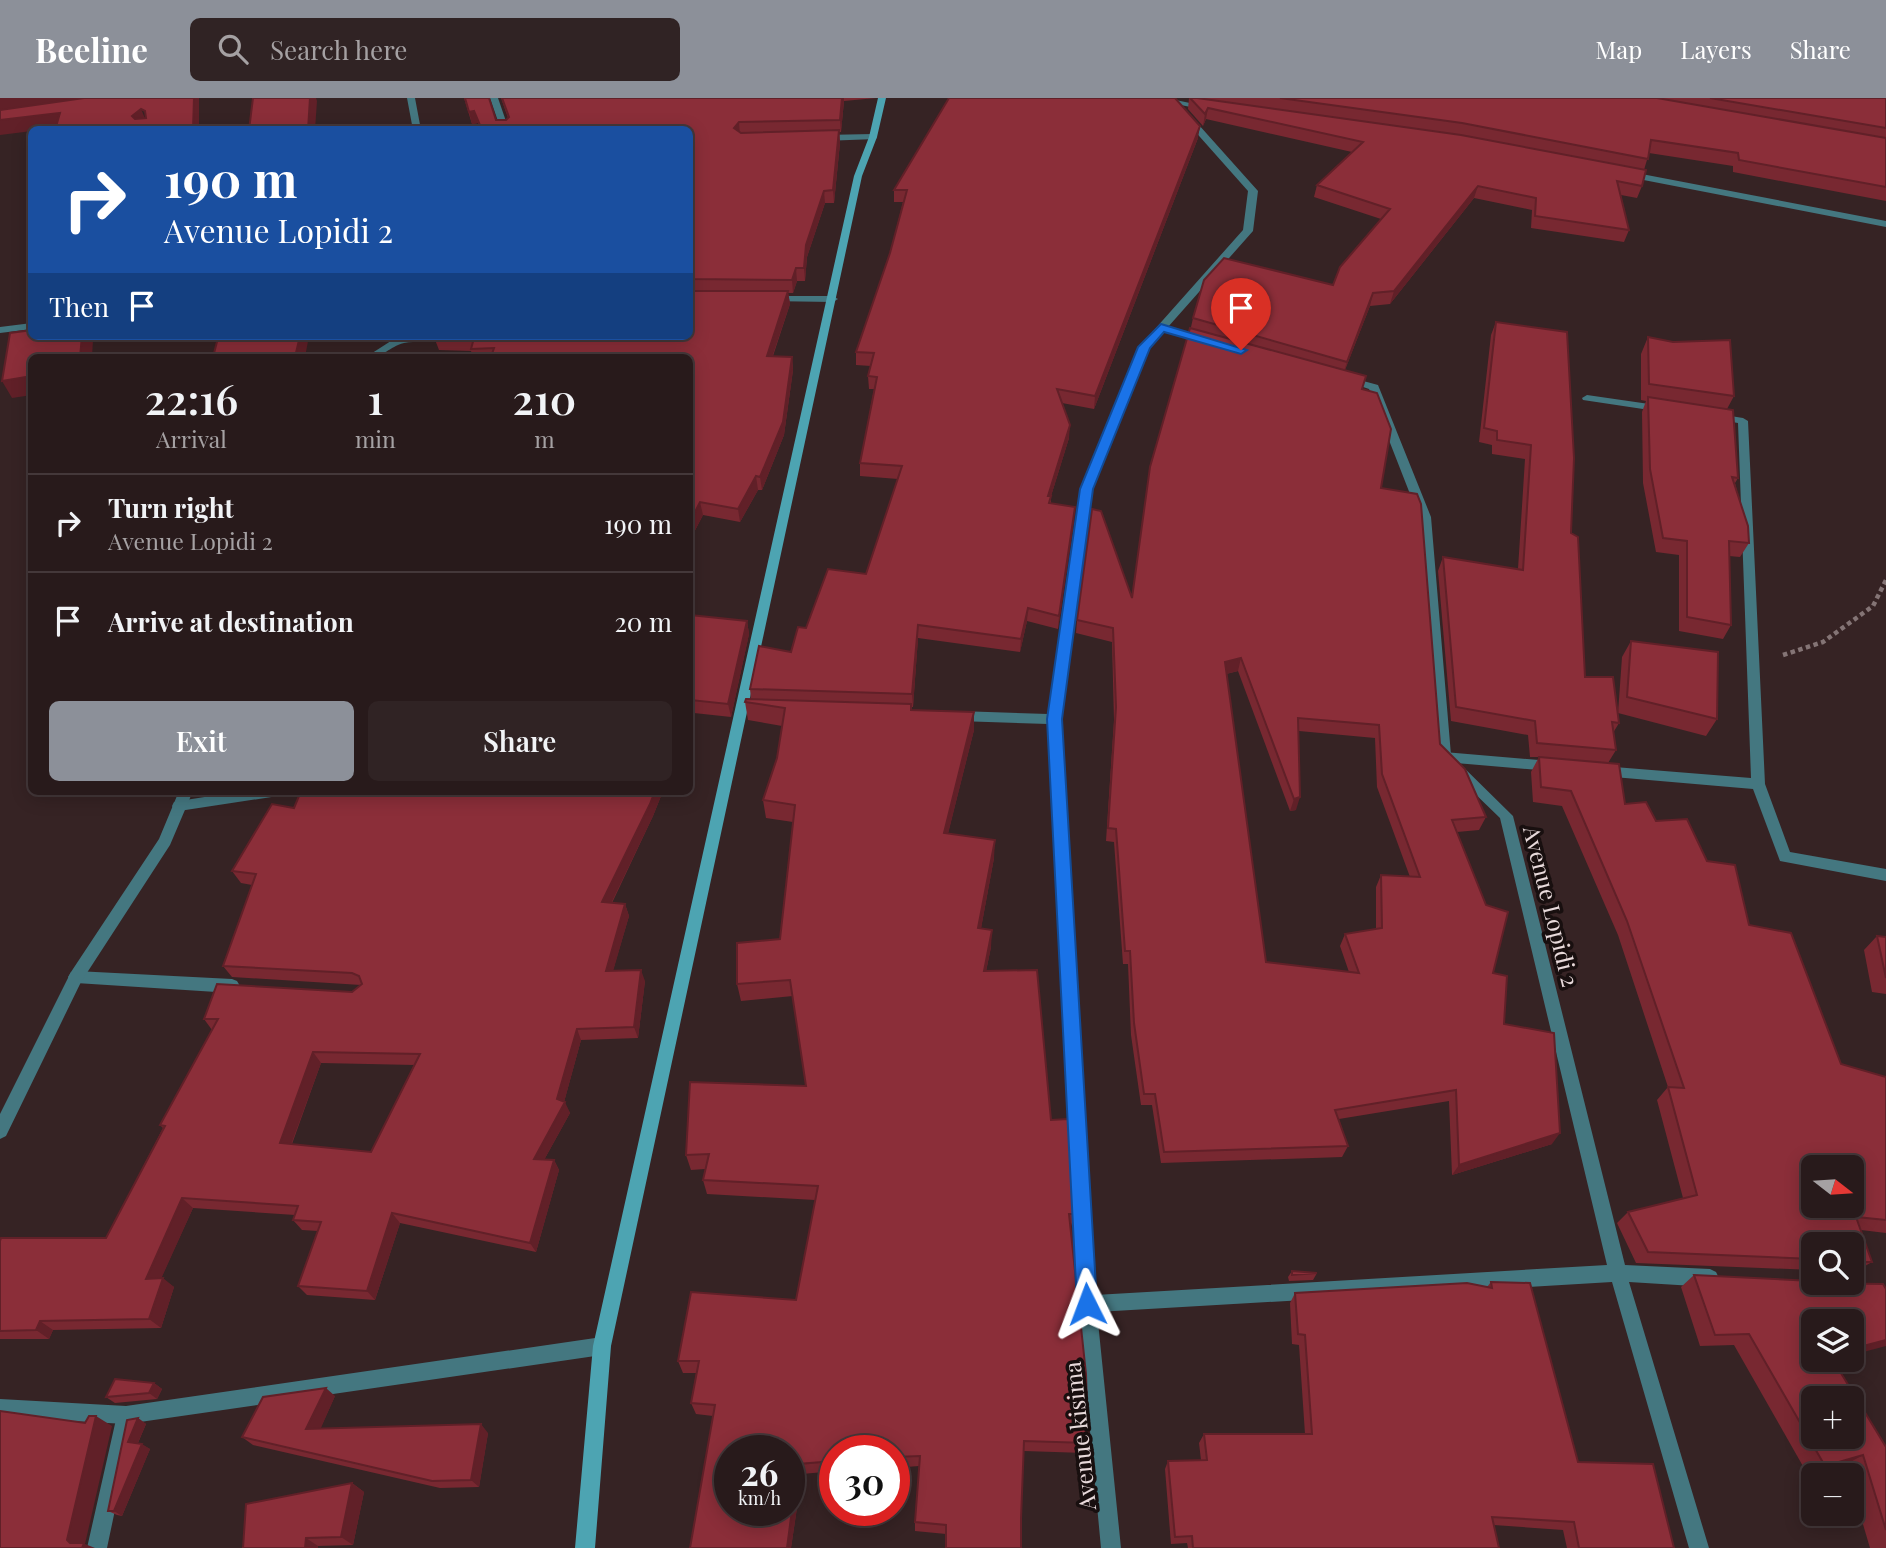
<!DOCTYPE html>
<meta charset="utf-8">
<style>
body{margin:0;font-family:"Playfair Display",serif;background:#302324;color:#f1f3f6;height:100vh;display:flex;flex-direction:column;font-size:26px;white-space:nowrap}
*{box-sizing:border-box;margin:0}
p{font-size:23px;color:#a5a1a3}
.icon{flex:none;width:38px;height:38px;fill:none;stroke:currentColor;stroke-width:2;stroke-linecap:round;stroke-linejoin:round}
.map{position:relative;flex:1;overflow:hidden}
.details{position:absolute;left:28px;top:256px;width:665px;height:441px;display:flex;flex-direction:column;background:#281a1b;border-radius:10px;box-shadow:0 4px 18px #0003,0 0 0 2px #44383a}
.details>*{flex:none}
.guide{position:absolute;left:28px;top:28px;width:665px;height:214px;border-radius:10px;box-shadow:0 4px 18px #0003,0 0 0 2px #44383a;background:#1a4fa0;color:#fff;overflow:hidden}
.needle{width:46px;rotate:107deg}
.buttons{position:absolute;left:1801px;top:1057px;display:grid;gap:14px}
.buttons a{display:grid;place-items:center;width:63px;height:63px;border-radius:10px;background:#281a1b;box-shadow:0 4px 18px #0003,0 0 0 2px #44383a;font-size:35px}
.speed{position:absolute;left:714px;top:1337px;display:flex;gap:14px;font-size:35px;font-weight:700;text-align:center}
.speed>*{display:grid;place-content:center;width:91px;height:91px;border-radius:50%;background:#281a1b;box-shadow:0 4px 18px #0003,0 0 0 2px #44383a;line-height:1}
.speed small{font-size:18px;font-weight:400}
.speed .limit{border:10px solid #d22;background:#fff;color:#111}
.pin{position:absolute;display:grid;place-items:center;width:60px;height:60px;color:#fff;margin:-72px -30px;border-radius:50% 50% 50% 0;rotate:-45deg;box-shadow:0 0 7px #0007}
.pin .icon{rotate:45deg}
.me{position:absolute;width:77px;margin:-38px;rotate:357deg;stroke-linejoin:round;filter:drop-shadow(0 0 5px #0008)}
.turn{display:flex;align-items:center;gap:24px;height:147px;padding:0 21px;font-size:32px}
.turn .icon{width:91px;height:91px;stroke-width:2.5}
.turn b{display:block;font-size:49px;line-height:60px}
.then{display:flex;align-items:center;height:66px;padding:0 21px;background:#0003;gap:14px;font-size:26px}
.eta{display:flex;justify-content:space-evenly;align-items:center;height:119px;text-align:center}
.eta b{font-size:42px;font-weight:600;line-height:49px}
.action{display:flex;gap:14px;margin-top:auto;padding:14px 21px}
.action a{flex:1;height:80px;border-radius:10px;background:#8c9099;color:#fff;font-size:28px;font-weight:600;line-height:80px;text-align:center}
.action a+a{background:#302324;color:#f1f3f6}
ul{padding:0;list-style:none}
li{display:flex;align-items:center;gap:21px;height:98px;padding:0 21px;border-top:2px solid #44383a}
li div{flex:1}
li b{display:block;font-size:26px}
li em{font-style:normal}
header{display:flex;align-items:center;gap:42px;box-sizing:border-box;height:98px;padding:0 35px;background:#8c9099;color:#fff}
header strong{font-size:33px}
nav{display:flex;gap:38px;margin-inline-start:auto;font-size:24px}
.search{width:490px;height:63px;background:#302324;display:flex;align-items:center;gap:18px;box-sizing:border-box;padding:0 24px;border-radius:10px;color:#a5a1a3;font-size:26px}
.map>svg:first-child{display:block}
</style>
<header>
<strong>Beeline</strong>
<div class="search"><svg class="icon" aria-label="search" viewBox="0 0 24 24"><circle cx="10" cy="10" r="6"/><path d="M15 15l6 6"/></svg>Search here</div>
<nav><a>Map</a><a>Layers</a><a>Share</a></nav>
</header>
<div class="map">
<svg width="1886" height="1450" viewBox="0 0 1886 1450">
<rect width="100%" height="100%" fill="#362324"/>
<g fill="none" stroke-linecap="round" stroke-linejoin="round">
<!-- path -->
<path stroke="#847475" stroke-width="4.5" stroke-dasharray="4.5 3.5" stroke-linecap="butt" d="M1783,557L1823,544L1873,508L1886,482"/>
<!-- lane -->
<path fill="#447780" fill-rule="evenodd" d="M407,0H415L421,32H413Z
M873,36L877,39L876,41L823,43L819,40L823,37Z
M32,225V231L0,235V229Z
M1587,297L1663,308L1668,311L1663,314L1583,302L1582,300Z
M1718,316L1743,320L1748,323L1765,686L1790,754L1886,771V783L1780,763L1753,691L1602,678L1595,673L1602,668L1751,680L1738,325L1714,321L1713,319Z
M1444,654L1551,663L1558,668L1551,673L1444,664L1437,659Z
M243,693H285L278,698L179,713L174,712L172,708L174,704L179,703Z
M76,873L232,881L237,883L240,888L237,893L232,895L76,885L71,884L68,879L71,874Z
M126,1308L133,1310L135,1317L107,1450H87L117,1317L119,1310Z"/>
<!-- street -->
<path fill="#447780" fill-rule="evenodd" d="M490,0H498L509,32H501Z
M1147,0H1166L1209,9L1205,12Z
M1184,17H1190L1258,93L1253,133L1168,229L1209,242L1204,245L1163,234L1149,250L1093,391L1061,621L1095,1197L1607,1167L1500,720L1437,659L1419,419L1369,291L1340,281L1345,278L1378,287L1431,419L1451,657L1513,718L1625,1167L1710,1171L1716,1174L1719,1180L1716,1186L1710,1189L1629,1184L1709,1450H1689L1612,1184L1097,1214L1121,1450H1101L1078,1206L1048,626L958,623L951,618L958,613L1048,616L1081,391L1139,249L1243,132L1248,93L1184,21Z
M1626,73L1886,123V129L1623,78L1622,76Z
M771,198H833L838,201L833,204L767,203L766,201Z
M412,238H439C430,244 416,243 404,245C388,249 386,259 366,259L394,241Z
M179,693H193L170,747L81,884L6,1038L0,1041V1016L71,874L159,741Z
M602,1239L608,1242L611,1248L608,1254L602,1257L126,1326L0,1319V1301L126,1308Z"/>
<!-- secondary -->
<path fill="#4da4b2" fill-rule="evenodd" d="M878,0H886L877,39L862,78L611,1248L595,1450H575L593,1248L854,78L869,39Z"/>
</g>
<!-- wall -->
<path fill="#782831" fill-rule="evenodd" d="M464,0L496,22H506L508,20L501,0H876L844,3L841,34H839L840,45L834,105H825L807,159L805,183H797L793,195H788L790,206L773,258L792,259L793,272L784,337L762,392H758L740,424L703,417L690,442V259H473L471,253L439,252L434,239L690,238V32H480L478,25L472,26Z
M1188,0H1886V103L1733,74V68L1649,55L1644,72L1642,88L1637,100L1621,97L1629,132L1624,144L1531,130L1532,112L1474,100L1390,206L1370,208L1345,272L1362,291L1381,390L1440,646L1486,719L1479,732L1457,734L1493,875L1504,926L1552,1046L1452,1077L1449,1003L1339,1021L1348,1048L1342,1059L1161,1065L1152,1007H1141L1131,937L1128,866H1123L1114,744L1106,743L1114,622L1112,544L1076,535L1077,522L1132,500L1193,220L1333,187L1381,121L1314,99L1317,87L1352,54L1206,21L1203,28L1188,11L1189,0ZM1238,573L1290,713L1296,712L1299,633L1375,640L1377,689L1410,779L1381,777L1376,789V831L1345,836L1340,848L1349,874L1266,864L1226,576Z
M1198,40L1094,311L1062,305L1069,340L1051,398V406L1074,422L1058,531L1027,523L1020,554L918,540L913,609H911V612L974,614V632L948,735L994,760L981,830L991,849L986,873L1051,1022L1074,1116L1071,1129L1070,1130L1088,1345L1085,1355L1024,1353L946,1436L915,1433V1424L919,1368L894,1370V1353H835V1373L802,1376L791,1450H690L713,1318L696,1316L691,1305L696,1275H683L678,1263L796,1202L815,1102L707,1096L703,1082L705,1071L691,1072L686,1057L806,988L793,898L741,903L737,886L780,841L793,724L766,720L763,702L777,660L782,628L748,622L745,604L751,601L750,591L791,554L806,530L866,476L898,381L860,378V365L874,291H869L868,278L871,268L856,267V254L890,155L903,104H894V92Z
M1496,224L1571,435L1585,579L1619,625L1613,635L1616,652L1608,665L1625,706L1656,723L1707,763L1841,966L1886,979V1135L1861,1132L1872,1164L1865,1168V1172L1852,1181V1146H1813V1172L1636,1165L1617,1125L1628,1114L1683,1100L1657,1002L1668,989L1618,837L1562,708L1533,704L1531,674L1539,659H1530L1528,637L1451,623L1438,473L1443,459L1518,471L1525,361L1492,356V347L1479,344L1491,237Z
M1648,239L1734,298L1727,311L1738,380L1735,385L1749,445L1740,459L1729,458L1731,527L1723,541L1679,533V457L1656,454L1643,385L1642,314L1646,303L1641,302V256Z
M690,517L747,523L749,536L731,619L694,615L690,626Z
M1631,543L1717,621L1706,638L1618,615L1622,559Z
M301,693H663L653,718L612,805L625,806L629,818L613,872L645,883L638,940L581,942L564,1004L570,1015L544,1062H554L559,1072L536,1154L400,1125L375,1202L307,1197L298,1188L318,1133L302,1132L293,1122L295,1117L193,1110L161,1180L174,1189L161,1230L53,1232L49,1241H0V1143L106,1140L163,1030L160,1027L212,932L204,921L352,894L361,887L232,879L223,868L252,787L241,785L232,773L294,710ZM321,965L415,967L371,1054L292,1046Z
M1877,838L1886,839V896L1872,894L1864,852Z
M1292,1173L1317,1175L1313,1182L1289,1183L1288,1179Z
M1694,1177L1833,1262L1886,1349V1450H1870L1852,1389V1377H1848L1845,1367L1808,1377L1734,1247L1700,1248L1681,1189Z
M1491,1184L1578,1364L1674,1450H1567L1563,1432L1494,1427L1499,1450H1188L1187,1445L1171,1446L1165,1371L1168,1363L1201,1362L1199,1345L1204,1336H1305L1299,1247L1292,1246L1290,1205L1295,1195L1487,1189Z
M154,1285L162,1291L157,1301L115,1305L106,1299Z
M335,1298L320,1331L488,1335L479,1389L440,1390L253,1347L242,1339Z
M138,1320L146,1326L138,1345L150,1351L122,1418L117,1417L108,1413Z
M352,1385L364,1394L353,1447L243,1450Z"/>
<!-- shaded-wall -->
<path fill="#612028" d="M0,0H116L0,15Z
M194,0H199V32H193Z
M310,0H316L317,3L315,32H308Z
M842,0H844V3L841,34L840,22Z
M1208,10L1206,21L1203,28L1205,16Z
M141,11L147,25L139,32L132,18Z
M474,13L478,25L472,26L469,14Z
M60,15L67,29L43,32H32V33L0,37V22Z
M739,24L740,37L734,30Z
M1200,28L1198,40L1094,311L1095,298Z
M839,32L840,45L834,105L833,92Z
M1478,88L1474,100L1390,206L1394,193Z
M824,93L825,105L807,159L805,183L804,170L806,147Z
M796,170L797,183L793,195L792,182Z
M788,193L790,206L768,271L767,258Z
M1373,195L1370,208L1343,276L1347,264Z
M82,238H91L93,242L92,259H80Z
M300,238H309L305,259H295Z
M792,259L793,272L784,337L762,392L760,379Z
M32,278V297L12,300L2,283Z
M1070,327L1069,340L1047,411L1048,398Z
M756,378L758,392L740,424L738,411Z
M700,404L703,417L690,442V424Z
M1075,409L1074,422L1058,531L1059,518Z
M1028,510L1027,523L1020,554L1021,541Z
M747,523L749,536L731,619L728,606Z
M918,527V540L913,609L912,596Z
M1241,560L1238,573L1222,577L1225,564Z
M691,602L694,615L690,626V606Z
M974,614V632L944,752V735Z
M655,693H663L653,718L606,816L602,804Z
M1300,699L1296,712L1290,713L1294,701Z
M995,742L994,760L978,847V830Z
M625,806L629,818L610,884L606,873Z
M992,832L991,849L983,889L984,873Z
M641,872L645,883L638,940L634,929Z
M577,931L581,942L563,1008L565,1004L570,1015L539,1071L534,1061L557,1001Z
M313,954L321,965L288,1055L280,1045Z
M1560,1035L1552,1046L1452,1077L1459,1067Z
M554,1062L559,1072L536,1154L530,1145Z
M182,1100L193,1110L157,1190L146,1181Z
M392,1115L400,1125L375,1202L367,1193Z
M163,1180L174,1189L161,1230L149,1221Z
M40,1223L53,1232L49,1241L36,1232Z
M1886,1242V1248L1852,1257V1251Z
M154,1285L162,1291L157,1301L149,1295Z
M326,1290L335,1298L317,1339L306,1331Z
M96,1318L112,1328L85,1446L95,1450H81L70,1445L67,1442Z
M138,1320L146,1326L136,1349L128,1344Z
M481,1326L488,1335L479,1389L471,1382Z
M142,1346L150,1351L122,1418L114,1413Z
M1863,1357L1845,1367L1808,1377L1825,1368Z
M798,1366L802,1376L791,1450H787Z
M352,1385L364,1394L353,1447L341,1439Z
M306,1440L318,1448V1450H305Z"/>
<!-- building -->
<path fill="#8b2e39" stroke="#612028" stroke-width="2" fill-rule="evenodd" d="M84,0H194L193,32H55L60,15L0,22V12ZM141,11L145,13L146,20L135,21L132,18Z
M253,0H310L308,32H249Z
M465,0H489L496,22H506L509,19L502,0H842L840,22L739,24L734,30L741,35L839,32L833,92L824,93L806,147L804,170H796L792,182L690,181V32H482L474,13L469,14Z
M949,0H1175L1200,28L1095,298L1057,291L1070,327L1048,398H1051L1049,405L1075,409L1059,518L1028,510L1021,541L918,527L912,596L750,591L759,548L791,554L798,529L806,530L828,471L866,476L902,368L860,365L877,279L868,278L874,255L856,254L890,155L907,92H894Z
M1190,0H1197L1461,37L1646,72L1642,88L1617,83L1629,132L1535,118L1536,100L1478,88L1394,193L1373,195L1347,264L1193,220L1204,182L1224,160L1333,187L1340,169L1390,111L1317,87L1363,44L1208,10L1205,16Z
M1280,0H1657L1886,40V89L1739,62L1738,55L1651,42L1648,61L1462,25Z
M1710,0H1886V30Z
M690,193H788L767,258L792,259L783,324L760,379L756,378L738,411L700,404L690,424V259H491L494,250L471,251L474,240L434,239L435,238H690Z
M1496,224L1567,234L1574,360L1571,435L1578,439L1585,579H1613L1619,625L1612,624L1616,652L1537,645L1535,623L1456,609L1443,459L1523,472L1531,347L1497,342V333L1484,330Z
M1190,230L1366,278L1362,291L1377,295L1391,331L1381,390L1417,396L1421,406L1440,646L1465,671L1486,719L1452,722L1486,807L1508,814L1493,875L1507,878L1504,926L1554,935L1560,1035L1459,1067L1456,992L1335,1012L1348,1048L1164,1054L1155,996H1144L1134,925L1130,853H1125L1116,731L1108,730L1116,609L1113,530L1077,522L1092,411L1101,413L1132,500L1150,369ZM1241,560L1294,701L1300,699L1298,620L1379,627L1382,676L1420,779L1381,777L1382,830L1345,836L1359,875L1266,864L1225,564Z
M32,232V238H82L80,259H32V278L2,283L10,235Z
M239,238H300L295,259H213L218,240Z
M1648,239L1673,244L1730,242L1734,298L1649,286Z
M1648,299L1733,312L1738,380L1732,379L1748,428L1749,445L1729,443L1731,527L1687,519V443L1663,440L1650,371Z
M690,517L747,523L728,606L691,602L690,606Z
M1631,543L1718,554L1717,621L1627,599Z
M746,601L911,606V612L974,614L944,735L995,742L978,830L992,832L984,873L1037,872L1051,1022L1068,1021L1070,1033L1074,1116H1069L1086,1276L1088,1345L1024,1343L1021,1421V1450H946V1427L915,1424L920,1358L894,1359V1353H835V1363L798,1366L787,1450H690L715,1307L691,1305L699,1263H678L691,1194L796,1202L818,1088L703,1082L709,1056L686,1057L690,984L806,988L790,882L737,886V845L780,841L795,707L763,702L777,660L785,610L745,604ZM730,1353H789V1412H730Z
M1539,659L1619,666L1625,706L1646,704L1656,723L1687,721L1707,763L1735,767L1749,827L1791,835L1841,966L1886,979V1122L1856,1119L1872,1164H1865V1172H1852V1146H1813V1161L1648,1154L1628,1114L1697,1097L1668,989L1684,990L1627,823L1571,693L1541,689ZM1813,1069H1852V1108H1813Z
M301,693H655L650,706L602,804L625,806L606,873L641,872L634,929L577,931L557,1001L565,1004L534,1061L554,1062L530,1145L392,1115L367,1193L298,1188L321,1124L293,1122L298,1108L182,1100L146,1181L163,1180L149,1221L40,1223L36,1232L0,1233V1143L1,1140H106L165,1028L160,1027L218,921H204L217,886L352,894L362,886L359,878L352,875L223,868L256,776L232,773L272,706L294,710ZM313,954L420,956L371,1054L280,1045Z
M1877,838L1886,839V880Z
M1292,1173L1317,1175L1292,1177Z
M1694,1177L1813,1183V1185L1883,1186L1886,1191V1242L1852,1251V1223H1813V1262H1833L1886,1349V1432L1863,1357L1825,1368L1749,1236L1715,1237ZM1813,1300H1852V1339H1813Z
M1491,1184L1530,1185L1578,1364L1653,1366L1674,1450H1579L1574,1424L1492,1419L1499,1450H1193L1192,1438L1175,1439L1168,1363L1207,1362L1204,1336H1312L1305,1237L1298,1236L1295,1195L1467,1185L1492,1190Z
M115,1281L154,1285L149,1295L106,1299Z
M326,1290L306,1331L481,1326L471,1382L432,1383L242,1339L263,1299Z
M0,1313L85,1325L89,1318H96L67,1442L70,1445H84L82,1450H0Z
M138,1320L128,1344L142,1346L114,1413H108L127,1322Z
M352,1385L341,1439L306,1440L305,1450H243L246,1406Z"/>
<!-- route -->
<path fill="#1a73e8" stroke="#114b97" stroke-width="2" d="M1161,226L1247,252L1241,256L1164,234L1150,250L1093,391L1062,621L1097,1206L1094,1213L1087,1216L1080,1213L1077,1206L1047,621L1080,391L1138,249Z"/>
<g text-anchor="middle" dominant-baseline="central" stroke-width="7" stroke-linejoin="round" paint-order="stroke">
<!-- street labels -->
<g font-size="23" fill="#e8dadb" stroke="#180f0f">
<text transform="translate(1552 808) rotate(76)">Avenue Lopidi 2</text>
<text transform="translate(1079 1338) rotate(-96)">Avenue kisima</text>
</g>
</g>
</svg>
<div class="buttons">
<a><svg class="needle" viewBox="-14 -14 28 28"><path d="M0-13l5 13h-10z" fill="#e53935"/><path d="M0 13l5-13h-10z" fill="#a5a1a3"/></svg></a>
<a><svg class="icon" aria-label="search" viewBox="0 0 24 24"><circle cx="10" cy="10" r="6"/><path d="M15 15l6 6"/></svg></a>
<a><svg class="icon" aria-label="layers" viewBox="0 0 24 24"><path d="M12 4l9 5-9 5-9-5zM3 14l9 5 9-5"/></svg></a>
<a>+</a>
<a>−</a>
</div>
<div class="speed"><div>26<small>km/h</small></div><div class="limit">30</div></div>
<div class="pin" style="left:1241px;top:252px;background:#d93025"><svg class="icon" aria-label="arrive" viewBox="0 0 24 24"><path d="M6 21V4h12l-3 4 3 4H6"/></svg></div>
<svg class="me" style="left:1087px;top:1206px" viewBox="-20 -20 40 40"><path d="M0-17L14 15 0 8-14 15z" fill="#1a73e8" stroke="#fff" stroke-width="4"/></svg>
<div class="guide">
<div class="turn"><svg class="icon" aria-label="right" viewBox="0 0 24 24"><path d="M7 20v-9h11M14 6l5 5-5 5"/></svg><div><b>190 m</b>Avenue Lopidi 2</div></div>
<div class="then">Then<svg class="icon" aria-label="arrive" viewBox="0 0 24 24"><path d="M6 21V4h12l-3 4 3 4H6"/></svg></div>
</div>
<section class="details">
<div class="eta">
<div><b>22:16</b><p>Arrival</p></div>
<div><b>1</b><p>min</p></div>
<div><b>210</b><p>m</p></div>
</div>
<ul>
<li><svg class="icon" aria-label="right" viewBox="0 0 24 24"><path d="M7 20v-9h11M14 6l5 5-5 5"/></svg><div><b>Turn right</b><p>Avenue Lopidi 2</p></div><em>190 m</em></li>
<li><svg class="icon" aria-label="arrive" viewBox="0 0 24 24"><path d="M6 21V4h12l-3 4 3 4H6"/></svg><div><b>Arrive at destination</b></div><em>20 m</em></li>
</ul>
<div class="action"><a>Exit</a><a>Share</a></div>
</section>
</div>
